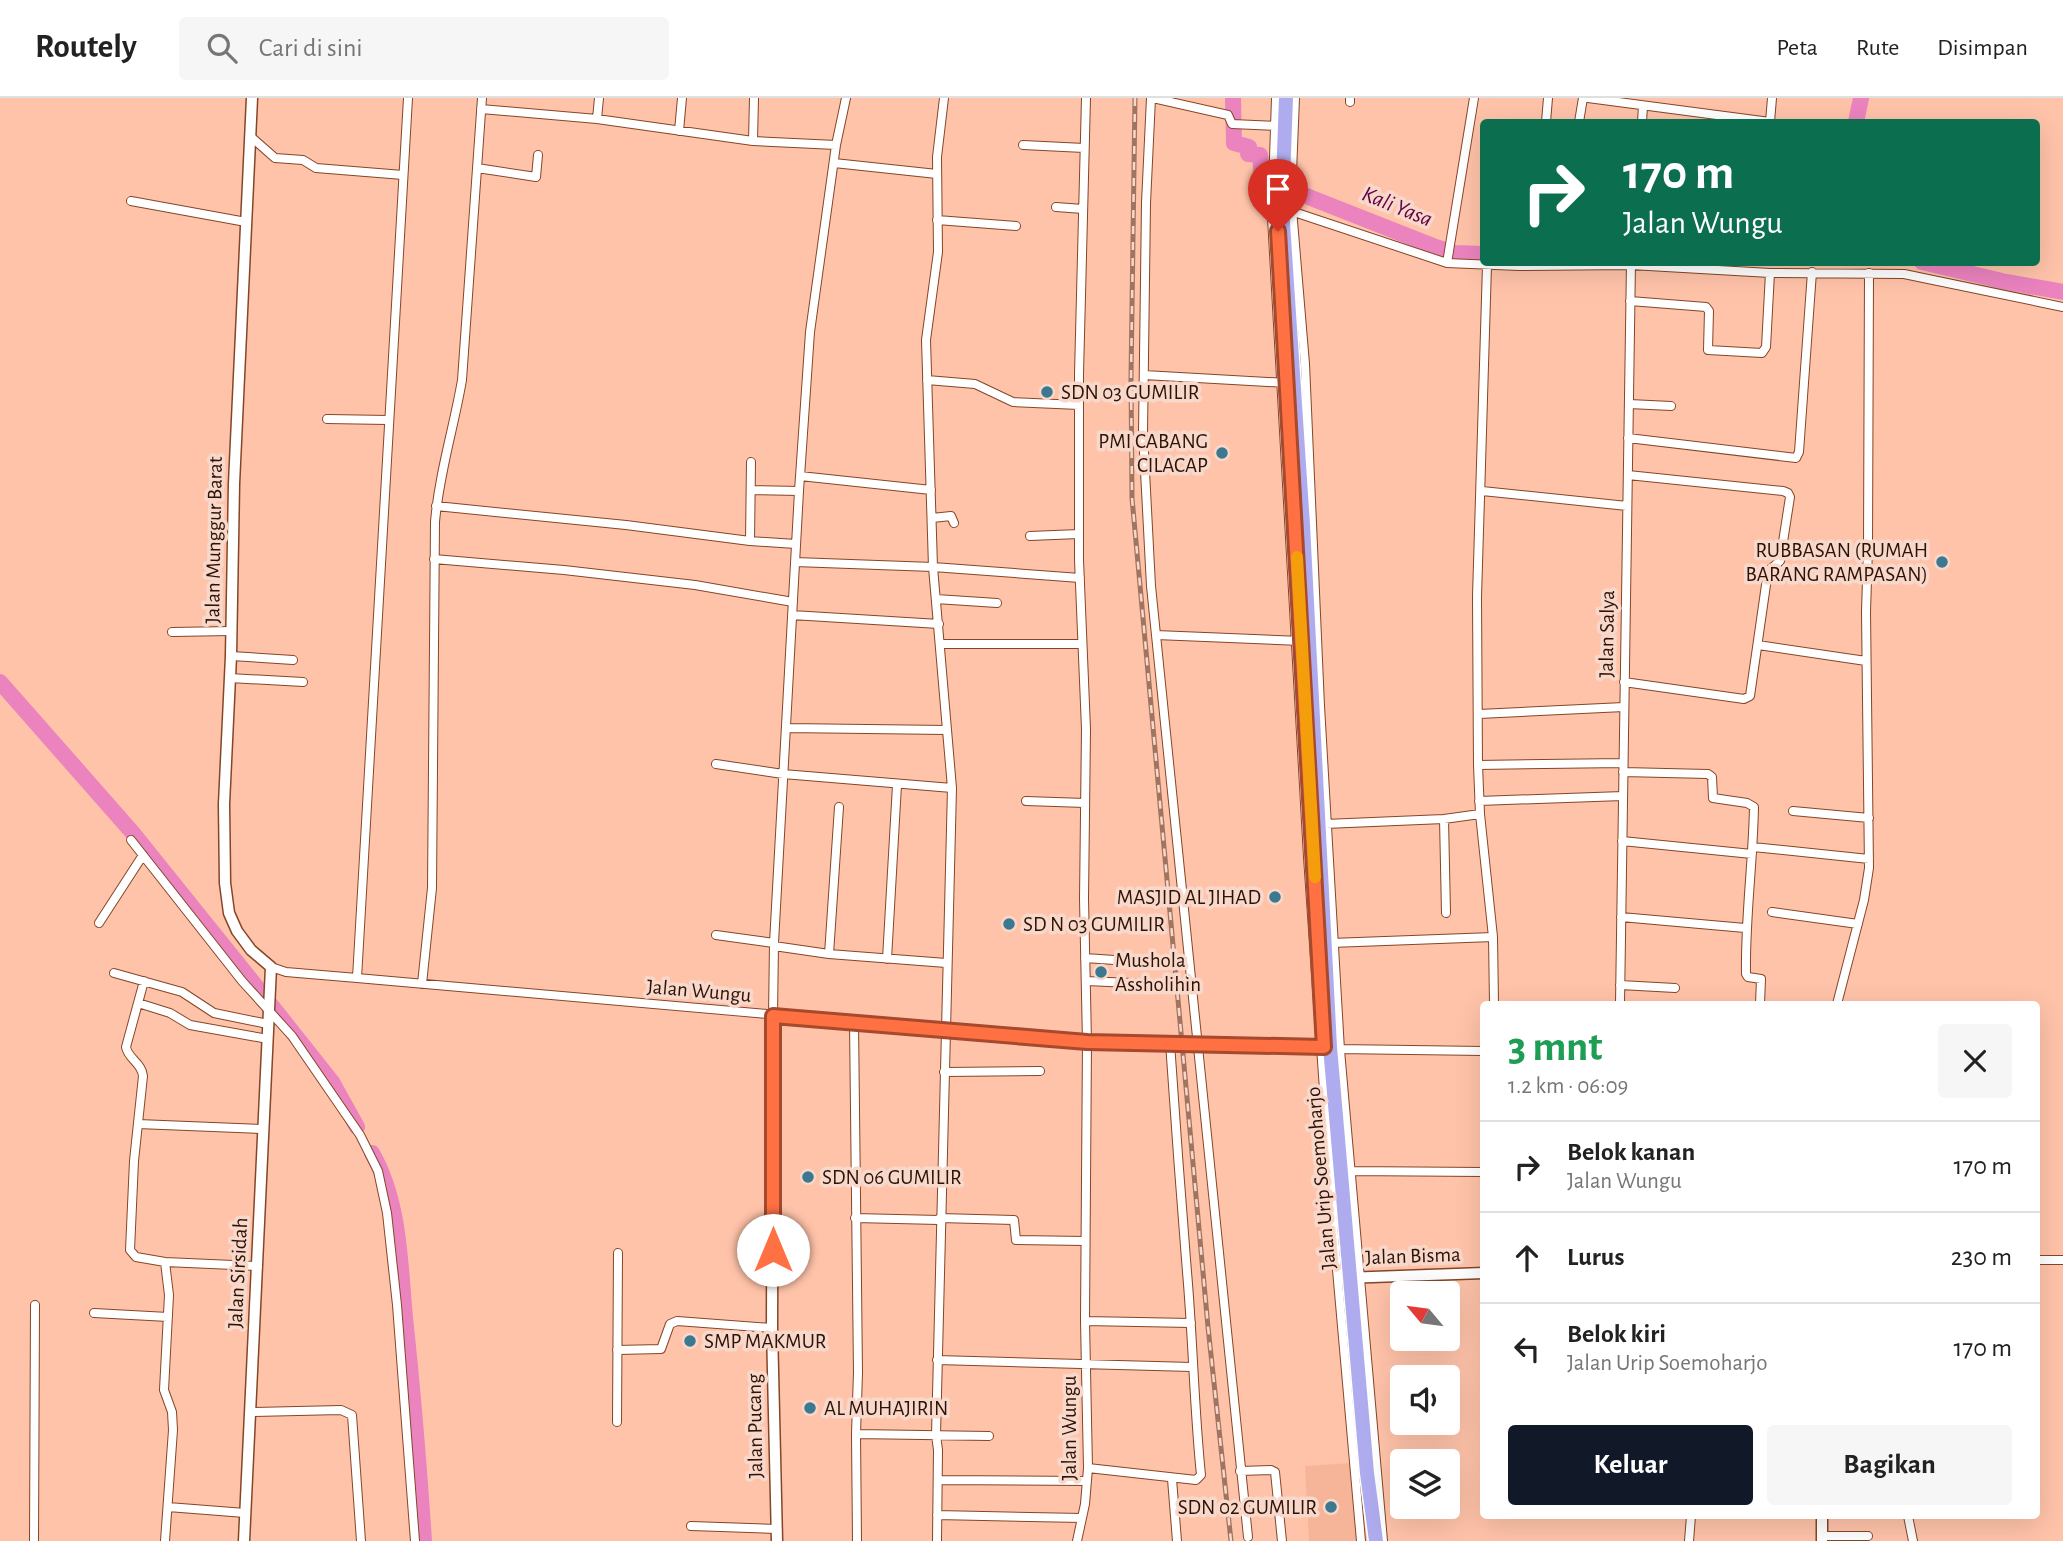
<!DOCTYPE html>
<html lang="id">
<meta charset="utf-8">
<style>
body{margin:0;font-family:"Alegreya Sans",sans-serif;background:#f6f6f6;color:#222;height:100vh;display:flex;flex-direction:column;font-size:26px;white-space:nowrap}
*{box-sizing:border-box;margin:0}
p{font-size:23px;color:#767676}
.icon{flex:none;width:38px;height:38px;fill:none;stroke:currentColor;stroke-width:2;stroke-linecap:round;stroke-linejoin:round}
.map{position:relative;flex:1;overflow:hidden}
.details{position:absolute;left:1480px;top:903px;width:560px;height:518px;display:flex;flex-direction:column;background:#fff;border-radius:7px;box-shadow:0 7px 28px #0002}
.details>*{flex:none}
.banner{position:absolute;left:1480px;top:21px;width:560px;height:147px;border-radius:7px;box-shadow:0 7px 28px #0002;background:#0b6e4f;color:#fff;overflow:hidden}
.needle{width:46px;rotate:299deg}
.tools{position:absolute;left:1390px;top:1183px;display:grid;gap:14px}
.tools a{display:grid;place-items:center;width:70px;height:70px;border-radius:7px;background:#fff;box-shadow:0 7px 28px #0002;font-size:35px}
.pin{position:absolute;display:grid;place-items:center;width:60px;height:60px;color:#fff;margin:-72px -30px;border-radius:50% 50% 50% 0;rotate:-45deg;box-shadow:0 0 7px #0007}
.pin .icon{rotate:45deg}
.me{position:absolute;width:77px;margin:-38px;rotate:0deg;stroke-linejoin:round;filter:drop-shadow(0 0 5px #0008)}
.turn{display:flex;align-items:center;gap:24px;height:147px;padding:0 28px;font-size:32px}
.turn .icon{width:91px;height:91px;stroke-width:2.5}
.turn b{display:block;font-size:49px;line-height:60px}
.round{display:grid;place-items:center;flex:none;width:74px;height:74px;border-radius:7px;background:#f6f6f6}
.overview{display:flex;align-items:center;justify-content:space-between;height:119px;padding:0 28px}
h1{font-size:42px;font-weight:700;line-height:52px;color:#1e9e55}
.primary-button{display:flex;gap:14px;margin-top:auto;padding:14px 28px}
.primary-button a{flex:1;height:80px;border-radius:7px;background:#111827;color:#fff;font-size:28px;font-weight:700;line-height:80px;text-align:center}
.primary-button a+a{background:#f6f6f6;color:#222}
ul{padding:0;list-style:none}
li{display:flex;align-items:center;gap:21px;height:91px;padding:0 28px;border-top:2px solid #e0e0e0}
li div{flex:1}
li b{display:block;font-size:26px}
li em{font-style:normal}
header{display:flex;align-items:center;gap:42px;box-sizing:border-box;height:98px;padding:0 35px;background:#fff;border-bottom:2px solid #e0e0e0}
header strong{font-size:33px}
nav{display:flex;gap:38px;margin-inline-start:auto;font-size:24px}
.search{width:490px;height:63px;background:#f6f6f6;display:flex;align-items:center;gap:18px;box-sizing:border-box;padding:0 24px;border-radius:7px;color:#767676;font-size:26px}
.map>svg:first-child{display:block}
</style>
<header>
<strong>Routely</strong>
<div class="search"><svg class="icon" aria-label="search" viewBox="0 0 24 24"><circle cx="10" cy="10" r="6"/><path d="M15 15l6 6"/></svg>Cari di sini</div>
<nav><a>Peta</a><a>Rute</a><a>Disimpan</a></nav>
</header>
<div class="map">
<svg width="2063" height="1443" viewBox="0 0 2063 1443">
<rect width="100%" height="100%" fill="#ffc3a9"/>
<!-- built -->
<path fill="#f6b598" d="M1352,1365L1360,1443H1309L1305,1368Z"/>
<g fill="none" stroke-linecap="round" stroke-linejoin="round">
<!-- river -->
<path stroke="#eb83bf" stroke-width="16" d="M1233,0L1234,45L1249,49L1248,56L1260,57L1262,80L1269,89
M1856,24L1861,0
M1296,94L1433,148L1455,155L1484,156
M1922,164L2002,183L2063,194
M0,584L132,734L267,902L332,984L357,1029
M372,1055C400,1104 400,1165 405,1220C413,1294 419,1368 424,1443"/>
<!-- street casing -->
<g stroke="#854627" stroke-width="10">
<path id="street" d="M1151,0L1146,105L1143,335L1151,488L1248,1439
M1153,0L1228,17L1232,26L1279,28
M1276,0L1272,120L1308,759L1334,1138L1361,1443
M1295,0L1291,99L1305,266L1320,608L1340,952L1383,1443
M1588,0L1770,24
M1350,4V0
M481,11L597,21L753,43L836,47
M597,21L599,0
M1546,24L1548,0
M1579,24L1583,0
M1642,24L1643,8
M1770,24L1772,0
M679,33L682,0
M250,38L275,60L303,62L316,70L403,77
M753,43L754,0
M1023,47L1084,50
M834,65L937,76
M477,70L536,79L538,57
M131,103L246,124
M1056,109L1083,111
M1288,112L1447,165L1519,168L1631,167L1770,175L1904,176L2063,209
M937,122L1016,128
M1447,165L1474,0
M1487,167L1477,499L1478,667L1480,716L1493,839L1494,906
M1630,203L1706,209L1709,213L1708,252L1762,255L1766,249L1770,175
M1144,277L1287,285
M927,282L975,286L1013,304L1079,307
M1629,306L1671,308
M327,321L388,322
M1628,340L1796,360L1799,354L1812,174
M800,378L931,392
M753,392L799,393
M1482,393L1627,408
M436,408L626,427L750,443L751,364
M932,420L951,418L954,425
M1030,438L1079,436
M750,443L796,446
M434,461L564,472L695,487L793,504
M795,464L933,469L1080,480
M936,501L997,505
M792,517L939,526
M172,534L231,533
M1156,537L1301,543
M941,546H1081
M1758,547L1866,563
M231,558L293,562
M229,580L303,584
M1624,584L1744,601L1750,598L1768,473L1780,463L1790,399L1788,395L1783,393L1628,377
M1479,616L1624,609
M786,630L947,632
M716,666L783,676L952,690L933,469L926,242L938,154L937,59L944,0
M1478,667L1623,665
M1623,674L1708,676L1712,679L1713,700L1747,705L1754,709C1753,765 1745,820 1746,876L1748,879L1761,881L1760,906
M1026,703L1085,705
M1479,703L1623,698
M1793,713L1869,720
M1444,721L1446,815
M1325,726L1444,721L1480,716
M131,742L242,883L292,938L360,1037L378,1073L387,1115L397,1207L415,1443
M1622,743L1752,756
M1753,749L1869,761
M1772,814L1858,826
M1621,819L1745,830
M99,825L143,757
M716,837L774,845
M1331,845L1493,839
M774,848L829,856L946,865
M829,856L839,709
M1085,860L1129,863
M887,861L897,687
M271,869L286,874L357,880L1087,944L1324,949
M114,875L182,894L214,915L268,926
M357,880L408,0
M144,883L126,949C128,961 142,965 143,978L134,1063L130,1152L136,1159L165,1164L169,1197L164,1292L172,1314L173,1332L165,1443
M1086,883L1154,886
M422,886L432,790L435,424C439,376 454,329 462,282L482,0
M1620,887L1675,890
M138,905L170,915L190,927L268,941
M1620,906L1631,164
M1837,906L1864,802L1869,770L1866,514L1868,449L1869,175
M773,918L774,845L799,393L810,234L836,47L846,0
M854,924L858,1274L856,1336L857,1443
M1337,951L1484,953
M944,974L1040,973
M138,1026L263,1031
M1347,1073L1484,1074
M855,1120L939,1122
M940,1120L1014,1122L1016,1142L1085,1143
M2037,1162H2063
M165,1164L258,1168
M94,1215L168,1219
M1085,1223L1191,1225
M617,1252L661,1251L670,1226L677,1223L772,1230
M937,1262L1192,1269
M250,1314L341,1312L352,1317L361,1443
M617,1324L618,1155
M856,1336L989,1338
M1088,1370L1196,1382L1201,1377C1194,1309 1193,1242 1187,1174C1181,1098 1175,1021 1170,945
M1240,1373L1271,1372L1275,1374L1282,1443
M1172,1381L1177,1443
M938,1382L1087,1383
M168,1409L245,1415
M937,1417L1082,1420
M1908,1418L1913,1443
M691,1428L777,1431
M1822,1438H1868
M34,1443L35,1207
M937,1443L938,1352L936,1337L952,690
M1077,1443L1085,1406L1088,1370L1085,1223L1087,944L1084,801L1086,631L1079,462V276L1086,0
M1689,1443L1691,1418"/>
</g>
<!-- secondary casing -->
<g stroke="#854627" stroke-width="13">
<path id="secondary" d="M773,918L772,1230L777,1443
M1344,1180L1484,1175
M1822,1418V1443
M244,1443L271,869L251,852L237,833L229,815L225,785L224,706L231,558L234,386L252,0"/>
</g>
<!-- highway casing -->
<g stroke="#fff" stroke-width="17">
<path id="highway" d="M1286,0L1282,110L1303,427L1330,949L1367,1375L1376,1443"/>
</g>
<!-- street -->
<use href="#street" stroke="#fff" stroke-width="8"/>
<!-- secondary -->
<use href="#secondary" stroke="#fff" stroke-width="10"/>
<!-- highway -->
<use href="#highway" stroke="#aeacee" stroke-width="14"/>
<!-- rail casing -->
<g stroke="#a0745f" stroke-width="5">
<path id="rail" d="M1135,0L1131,279L1132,400L1208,1229L1231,1443"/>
</g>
<!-- rail -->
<use href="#rail" stroke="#f7d8cb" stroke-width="2.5" stroke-dasharray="8" stroke-linecap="butt"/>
</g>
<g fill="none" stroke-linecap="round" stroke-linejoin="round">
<!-- route casing -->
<g stroke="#a6492c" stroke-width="18">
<path id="route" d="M773,1152V918L1087,944L1324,949L1278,133"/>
</g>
<!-- route -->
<use href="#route" stroke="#ff7043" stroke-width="12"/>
<!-- slow -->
<path stroke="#f59e0b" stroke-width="12" d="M1297,459L1315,779"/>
</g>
<!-- markers -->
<g fill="#3c788f" stroke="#f7d8cb" stroke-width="2.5">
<circle cx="1047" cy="294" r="7"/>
<circle cx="1222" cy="355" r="7"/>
<circle cx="1942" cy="464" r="7"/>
<circle cx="1275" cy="799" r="7"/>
<circle cx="1009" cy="826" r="7"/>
<circle cx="1101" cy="874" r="7"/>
<circle cx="808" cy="1079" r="7"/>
<circle cx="690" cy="1243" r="7"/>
<circle cx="810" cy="1310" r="7"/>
<circle cx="1331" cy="1409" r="7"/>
</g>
<g text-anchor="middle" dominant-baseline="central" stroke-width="7" stroke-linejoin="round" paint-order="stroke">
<!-- poi labels -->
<g font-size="21" fill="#2d1306" stroke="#f7d8cb" text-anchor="start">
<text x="1061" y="294">SDN 03 GUMILIR</text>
<text x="1208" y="343" text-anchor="end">PMI CABANG<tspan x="1208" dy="24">CILACAP</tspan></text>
<text x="1928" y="452" text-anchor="end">RUBBASAN (RUMAH<tspan x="1928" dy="24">BARANG RAMPASAN)</tspan></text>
<text x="1261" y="799" text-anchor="end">MASJID AL JIHAD</text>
<text x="1023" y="826">SD N 03 GUMILIR</text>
<text x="1115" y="862">Mushola<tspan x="1115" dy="24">Assholihin</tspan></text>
<text x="822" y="1079">SDN 06 GUMILIR</text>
<text x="704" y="1243">SMP MAKMUR</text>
<text x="824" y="1310">AL MUHAJIRIN</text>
<text x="1317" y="1409" text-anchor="end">SDN 02 GUMILIR</text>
</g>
<!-- street labels -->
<g font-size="21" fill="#2d1306" stroke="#f7d8cb">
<text transform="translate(214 442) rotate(-89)">Jalan Munggur Barat</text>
<text transform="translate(1607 536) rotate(-89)">Jalan Salya</text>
<text transform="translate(699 893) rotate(5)">Jalan Wungu</text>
<text transform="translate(1321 1080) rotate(-95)">Jalan Urip Soemoharjo</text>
<text transform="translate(1413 1158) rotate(-2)">Jalan Bisma</text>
<text transform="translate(238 1175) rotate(-87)">Jalan Sirsidah</text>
<text transform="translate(755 1328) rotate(-91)">Jalan Pucang</text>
<text transform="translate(1069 1330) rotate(-90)">Jalan Wungu</text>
</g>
<!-- water labels -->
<g font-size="23" font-style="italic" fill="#630046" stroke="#f7d8cb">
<text transform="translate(1397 109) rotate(22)">Kali Yasa</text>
</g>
</g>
</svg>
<div class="tools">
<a><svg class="needle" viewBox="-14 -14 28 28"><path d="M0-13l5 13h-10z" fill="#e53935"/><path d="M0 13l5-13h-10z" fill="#767676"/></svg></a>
<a><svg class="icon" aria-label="sound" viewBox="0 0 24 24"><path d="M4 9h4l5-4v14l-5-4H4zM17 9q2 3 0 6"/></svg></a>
<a><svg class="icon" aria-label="layers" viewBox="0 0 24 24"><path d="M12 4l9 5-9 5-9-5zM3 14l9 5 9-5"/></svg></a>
</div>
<div class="pin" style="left:1278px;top:133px;background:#d93025"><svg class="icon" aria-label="arrive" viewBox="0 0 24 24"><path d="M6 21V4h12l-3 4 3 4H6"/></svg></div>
<svg class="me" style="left:773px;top:1152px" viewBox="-20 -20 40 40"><circle r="19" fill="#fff"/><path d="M0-13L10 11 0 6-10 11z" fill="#ff7043"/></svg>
<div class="banner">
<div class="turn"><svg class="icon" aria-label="right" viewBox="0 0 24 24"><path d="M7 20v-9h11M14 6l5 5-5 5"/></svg><div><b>170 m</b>Jalan Wungu</div></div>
</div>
<section class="details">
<div class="overview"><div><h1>3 mnt</h1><p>1.2 km · 06:09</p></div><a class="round"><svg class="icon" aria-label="close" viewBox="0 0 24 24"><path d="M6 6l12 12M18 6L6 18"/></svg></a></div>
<ul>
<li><svg class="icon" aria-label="right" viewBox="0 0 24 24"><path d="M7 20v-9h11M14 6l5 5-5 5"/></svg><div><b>Belok kanan</b><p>Jalan Wungu</p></div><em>170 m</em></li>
<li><svg class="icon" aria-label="ahead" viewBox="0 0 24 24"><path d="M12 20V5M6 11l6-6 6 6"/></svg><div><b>Lurus</b></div><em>230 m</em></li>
<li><svg class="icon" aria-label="left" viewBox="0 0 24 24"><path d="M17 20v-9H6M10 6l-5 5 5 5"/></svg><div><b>Belok kiri</b><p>Jalan Urip Soemoharjo</p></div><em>170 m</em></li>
</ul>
<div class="primary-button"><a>Keluar</a><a>Bagikan</a></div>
</section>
</div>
